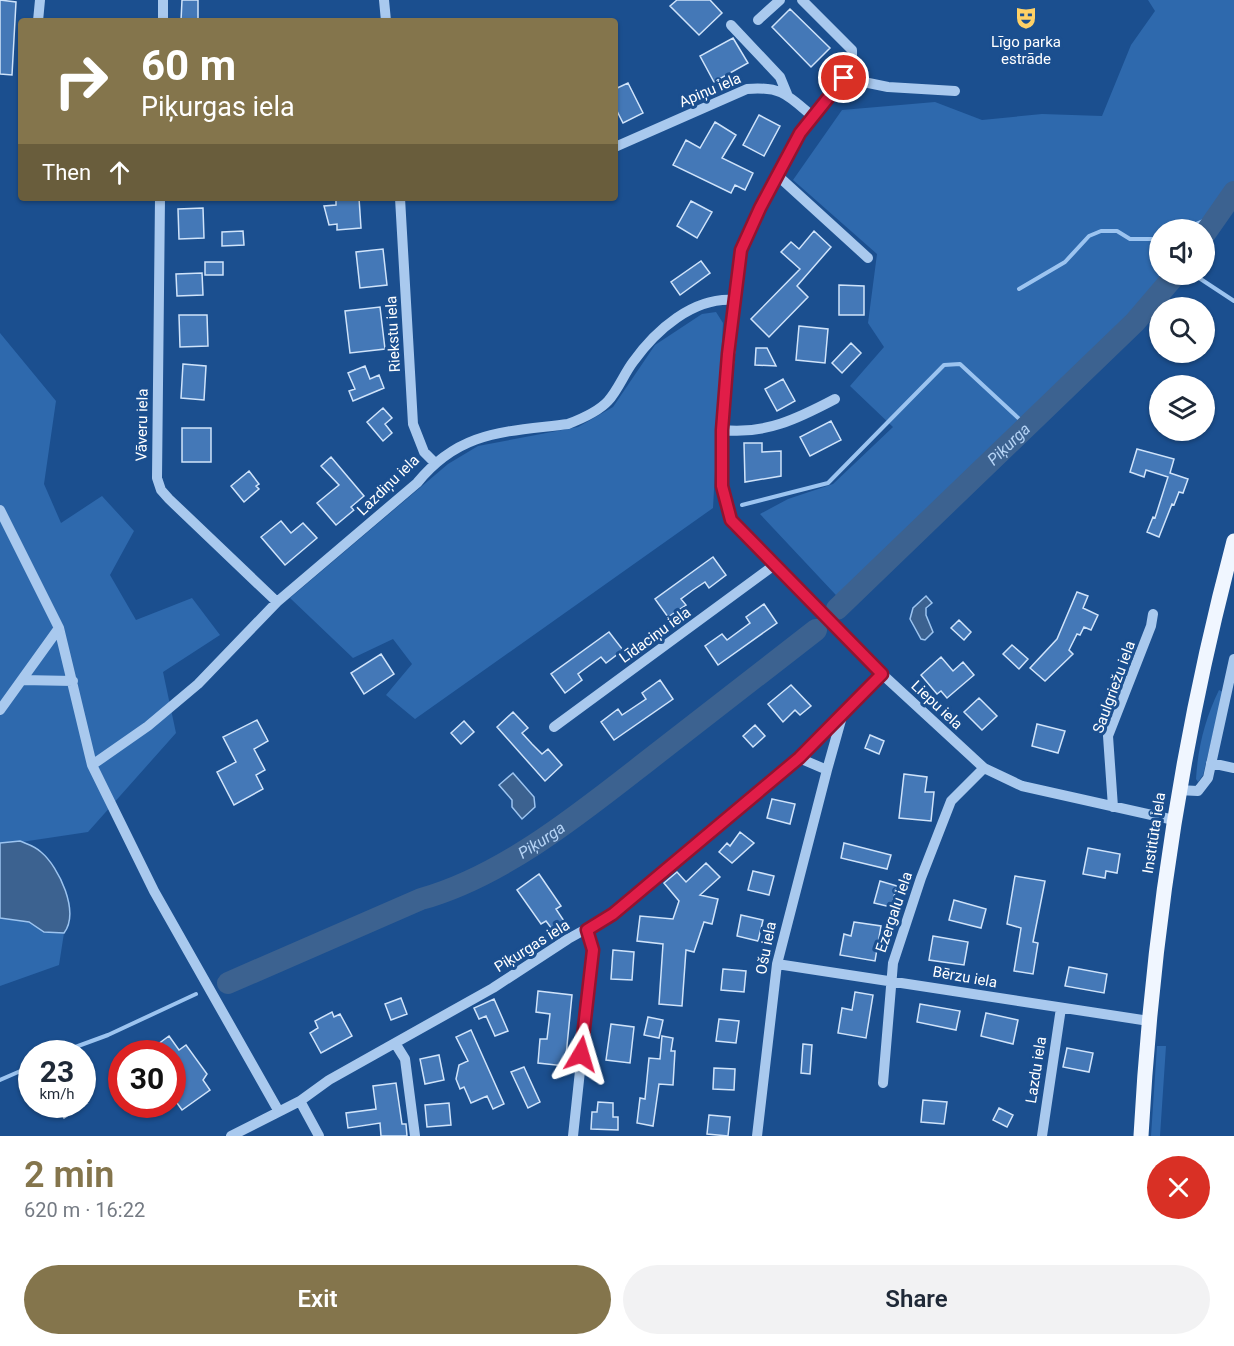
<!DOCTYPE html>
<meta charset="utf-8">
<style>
body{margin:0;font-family:Roboto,sans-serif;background:#f2f2f3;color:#1f2937;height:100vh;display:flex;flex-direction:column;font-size:22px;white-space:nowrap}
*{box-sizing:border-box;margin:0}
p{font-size:20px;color:#747a83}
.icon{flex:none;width:33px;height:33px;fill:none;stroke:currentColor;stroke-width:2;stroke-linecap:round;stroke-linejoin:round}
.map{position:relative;height:1136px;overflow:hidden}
.drawer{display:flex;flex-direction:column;background:#fff;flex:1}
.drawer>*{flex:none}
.banner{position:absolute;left:18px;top:18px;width:600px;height:183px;border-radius:6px;box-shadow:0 2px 4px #0004;background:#84754c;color:#fff;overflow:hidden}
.tools{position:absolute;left:1149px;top:219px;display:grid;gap:12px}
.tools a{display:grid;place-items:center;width:66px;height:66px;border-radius:50%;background:#fff;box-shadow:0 2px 4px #0004;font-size:30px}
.speed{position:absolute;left:18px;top:1040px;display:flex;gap:12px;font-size:30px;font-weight:700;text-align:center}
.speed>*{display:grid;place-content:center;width:78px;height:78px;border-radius:50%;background:#fff;box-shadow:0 2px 4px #0004;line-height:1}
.speed small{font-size:15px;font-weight:400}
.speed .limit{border:9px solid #d22;background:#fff;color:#111}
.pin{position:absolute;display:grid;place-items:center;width:51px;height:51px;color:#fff;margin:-26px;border:3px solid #fff;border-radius:50%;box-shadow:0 2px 6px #0007}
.me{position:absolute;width:66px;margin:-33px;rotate:7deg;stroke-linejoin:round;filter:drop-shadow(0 0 4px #0008)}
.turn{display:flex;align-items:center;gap:21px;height:126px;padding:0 24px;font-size:27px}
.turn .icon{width:78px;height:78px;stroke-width:2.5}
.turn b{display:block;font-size:42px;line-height:51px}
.then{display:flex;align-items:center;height:57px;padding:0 24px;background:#0003;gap:12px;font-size:22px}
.round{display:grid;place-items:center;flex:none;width:63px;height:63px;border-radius:32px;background:#f2f2f3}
.head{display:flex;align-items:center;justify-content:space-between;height:102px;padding:0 24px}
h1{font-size:36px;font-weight:600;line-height:45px;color:#84754c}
.primary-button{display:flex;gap:12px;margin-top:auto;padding:12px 24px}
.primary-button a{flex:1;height:69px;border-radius:36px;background:#84754c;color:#fff;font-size:24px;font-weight:600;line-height:69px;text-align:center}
.primary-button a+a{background:#f2f2f3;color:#1f2937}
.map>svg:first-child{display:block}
</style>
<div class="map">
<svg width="1234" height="1136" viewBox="0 0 1234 1136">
<rect width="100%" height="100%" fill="#1b4f8f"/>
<!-- green -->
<path fill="#2e69ad" d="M1148,0H1234V206L1205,247L1204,230H1160V274L1185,275L1166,301L850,610L760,514L788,499L833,484L893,427L850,386L884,347L868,323L877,254L793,180L842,110L935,102L982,120L1042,114L1102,116L1131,45L1155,11Z
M716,312L723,323L713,508L415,719L386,695L412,664L393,639L353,658L290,598L448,464L478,446L578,427L613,407L655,345L702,314Z
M0,333L56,401L44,484L61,523L102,496L134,531L110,575L136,620L192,598L220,635L163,672L176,733L88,832L8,844L0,843Z
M1219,690L1223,692L1203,775L1198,782L1196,779C1198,747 1205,719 1219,690Z
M0,918L29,922L44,932L64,933L59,965L0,986Z
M1157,1046H1166L1160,1136H1151Z"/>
<!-- water -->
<path fill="#3c6290" stroke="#9cc4f0" stroke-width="1.5" d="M926,596L932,603L926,608V615L933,632L925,640L921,639L910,619L913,608Z
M513,773L534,797L535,807L522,819L512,807V800L499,785Z
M20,841C27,844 35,846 41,852C59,867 80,912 64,933L44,932L29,922L0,918V843Z"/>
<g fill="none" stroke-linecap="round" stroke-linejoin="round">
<!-- stream -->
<path stroke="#9cc4f0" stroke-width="4" d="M1182,230L1203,221L1213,223
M1193,274L1234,301
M1019,289L1065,262L1089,236L1101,231H1117L1130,239H1160
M742,505L828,483L944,365L960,364L1028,427
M59,1053L108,1035L196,994
M0,1080L32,1066"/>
<!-- river -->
<g stroke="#3c6290" stroke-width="22">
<path d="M1204,235L1234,192"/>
<path id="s1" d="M837,609L1135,322L1176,274"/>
<path id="s2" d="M228,983L421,899C504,876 582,812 650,759C705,716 760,673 816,630"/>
</g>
</g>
<!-- building -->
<path fill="#4478b7" stroke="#cfe3fa" stroke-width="1.5" d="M0,0L16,2L12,75L0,74Z
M182,0H198V21H181Z
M677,0H710L722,13L699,35L670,6Z
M790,9L830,48L811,67L772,27Z
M733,38L748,63L714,82L700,56Z
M628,83L643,113L623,123L615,107V89Z
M759,115L780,126L764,156L743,145Z
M715,122L736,135L722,158L753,173L745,190L735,185L731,193L673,165L686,140L700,148Z
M336,198H359L361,228L337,230V224L329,225L324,206L336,205Z
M691,201L712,212L697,238L677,226Z
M203,208L204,238L179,239L178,209Z
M243,231L244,245L222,246V232Z
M814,231L831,247L797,286L808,297L769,337L751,319L800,269L781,252L791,242L799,249Z
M383,249L387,285L360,288L356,252Z
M701,261L710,273L680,295L671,282Z
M205,262H223V275H205Z
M202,273L203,295L177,296L176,274Z
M839,285L864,286V315H839Z
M380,307L385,349L350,353L345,311Z
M179,315H207L208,346L180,347Z
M799,326L828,329L825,363L796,360Z
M851,343L861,353L842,373L832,363Z
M756,348H767L776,366L755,365Z
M183,364L206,366L204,400L181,398Z
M365,366L370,379L379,375L384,388L353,401L349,391L355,389L348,373Z
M783,379L795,401L777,411L765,389Z
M383,408L392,418L385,424L392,433L383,441L367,422Z
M831,421L841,440L810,456L800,437Z
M182,428H211V462H182Z
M744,443H762V452L781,451V476L745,482Z
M1137,449L1174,459L1170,473L1188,479L1183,493L1179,492L1174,505L1172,504L1159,537L1147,532L1153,517L1155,518L1168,477L1146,470L1144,477L1130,472Z
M331,457L364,496L351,507L354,510L336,525L317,503L339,485L321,466Z
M249,471L259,484L256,486L259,489L244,502L231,486Z
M281,521L291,533L303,523L317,538L285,565L261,537Z
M713,557L726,575L709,588L705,582L693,590L681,599L686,605L668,617L655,599Z
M1077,592L1088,596L1083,608L1098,615L1091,630L1084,627L1080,635L1077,634L1069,650L1073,654L1045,681L1030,668L1057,639Z
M764,604L777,623L718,665L705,646L722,634L727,640L750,623L746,617Z
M959,620L971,632L964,640L951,628Z
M609,632L623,650L606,663L601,657L578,674L582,680L565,693L551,674Z
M1012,645L1028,659L1019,669L1003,654Z
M381,654L394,674L364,694L351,673Z
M941,657L953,671L963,662L974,675L947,698L941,691L937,694L921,675Z
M660,680L673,699L614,740L601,722L618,709L622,715L646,699L642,693Z
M791,685L811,706L800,715L795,710L783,722L768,704Z
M979,698L997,716L982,730L964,712Z
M513,712L528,728L522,733L532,744L542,754L548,749L562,765L545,781L497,727Z
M257,720L268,741L254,749L265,770L256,775L263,789L234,805L217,772L236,762L223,737Z
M464,721L474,732L461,744L451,733Z
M1037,724L1065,731L1058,753L1032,746Z
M755,725L765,736L753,747L743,736Z
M870,735L884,741L879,754L865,748Z
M904,774L927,777L925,792H934L931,821L899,818Z
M772,799L795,804L790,824L767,818Z
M740,832L754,843L732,863L719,852L727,843L730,846Z
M844,843L891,855L887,869L841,858Z
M1088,848L1120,854L1117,873L1106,871L1105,878L1083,874Z
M706,863L720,877L700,895L718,899L712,924L704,922L694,952L686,950L682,1006L659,1004L663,944L637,941L640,916L673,919L679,901L664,883L677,872L686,882Z
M753,871L774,876L769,895L748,890Z
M539,874L561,906L556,909L564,921L552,929L546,921L541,924L517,890Z
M1015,876L1045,881L1033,942L1038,943L1033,974L1014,971L1021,928L1007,924Z
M880,881L897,886L891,907L874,903Z
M954,900L986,909L981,928L949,920Z
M741,915L763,920L758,941L737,936Z
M854,922L881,926L875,961L840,955L844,934L851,936Z
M933,936L968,942L964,965L929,960Z
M613,950L634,952L632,980L611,979Z
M1069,967L1107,974L1104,993L1065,986Z
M723,969L746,971L744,992L721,990Z
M538,991L572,995L565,1066L538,1063L540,1039H547L550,1014L536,1012Z
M855,992L873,995L866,1038L838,1033L842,1008L852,1010Z
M401,998L407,1014L391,1020L385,1004Z
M494,999L508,1031L495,1036L486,1016L479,1019L474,1008Z
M920,1004L960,1011L956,1030L917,1022Z
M332,1012L334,1017L340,1014L352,1036L321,1053L310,1033L318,1028L315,1021Z
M986,1013L1018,1020L1013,1044L981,1036Z
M648,1017L663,1020L659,1038L644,1035Z
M719,1019L739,1021L736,1043L716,1041Z
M611,1024L634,1027L630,1063L606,1060Z
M471,1030L504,1104L493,1109L487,1096L471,1103L464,1087L460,1089L456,1079L459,1065L468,1061L456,1037Z
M169,1036L179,1050L186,1045L207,1074L203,1080L210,1090L182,1110L172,1096V1083L180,1078L172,1068V1053H146Z
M662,1036L673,1038L671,1051H675L673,1085L659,1084L653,1126L637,1123L640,1098L645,1099L649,1058L660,1059Z
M803,1044L812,1045L810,1074L801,1073Z
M1067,1048L1093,1053L1089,1072L1063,1067Z
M439,1055L444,1080L425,1084L420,1059Z
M524,1067L540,1102L528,1108L511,1072Z
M714,1068L735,1069L734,1090L713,1089Z
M396,1083L402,1124H406L407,1136H381L380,1123L348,1128L346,1113L376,1109L373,1086Z
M923,1100L947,1102L944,1124L921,1122Z
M598,1102L613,1103V1117H618V1130L591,1129L592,1112H597Z
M449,1103L451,1125L427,1127L425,1105Z
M55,1104H86L64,1118Z
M999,1108L1013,1115L1007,1127L993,1120Z
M709,1115L730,1117L728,1136L707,1134Z"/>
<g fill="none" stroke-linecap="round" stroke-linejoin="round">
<!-- minor -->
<path stroke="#a9c9ee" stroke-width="10" d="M384,0L386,21
M802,0L852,50V63L844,78L800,133L760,208L741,250L722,430V486L731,521L882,674L984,768L1022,786L1174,820
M758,20L780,0
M38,21L40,0
M163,21V0
M731,25L780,77L787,94
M844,78L888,87L955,91
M615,147L747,89C781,86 788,95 812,116
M777,175L868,258
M160,198L157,478L161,490L169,499L277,602
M400,198L413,424L424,452L434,462
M722,430C765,435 799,418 835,399
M0,510L59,628L92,765L154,891L278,1110
M22,680L73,681
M0,710L59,628
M554,727L773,566
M1211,763L1234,768
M92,765L148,726L198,684L277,602L417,483C460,430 505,432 568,424C581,419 598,412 608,401C618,390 624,374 633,362C656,330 693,297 734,300
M827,770L843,713L882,674
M1178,790L1198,791L1208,778L1234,659
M1113,807L1108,736L1151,626L1153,614
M777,964L1149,1021
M395,1043L405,1059L415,1136
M883,1083L893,963L921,878L951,801L984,768
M300,1101L319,1136
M231,1136L300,1101L329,1080L493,988L568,939L613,914L799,758L843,713
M573,1136L593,950L587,931
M757,1136L777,964L827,770L799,758
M1042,1136L1061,1008"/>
<!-- major -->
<path stroke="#f0f6ff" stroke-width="15" d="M1141,1136C1152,934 1182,736 1234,541"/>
</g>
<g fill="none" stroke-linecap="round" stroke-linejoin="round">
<!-- route casing -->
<g stroke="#92132f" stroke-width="15">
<path id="route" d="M581,1054L593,950L587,930L613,914L799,758L882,674L731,520L722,486V430L728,354L741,250L760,208L800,133L844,78"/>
</g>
<!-- route -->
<use href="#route" stroke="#e11d48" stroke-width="10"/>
</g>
<!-- icons -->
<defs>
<g id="theatre-bare" transform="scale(1.8)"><path d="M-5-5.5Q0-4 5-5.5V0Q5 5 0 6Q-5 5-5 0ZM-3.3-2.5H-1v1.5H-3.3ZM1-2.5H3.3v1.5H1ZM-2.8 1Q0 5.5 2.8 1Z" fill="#ffd166" stroke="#1b4f8f" stroke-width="2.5" paint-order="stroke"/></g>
</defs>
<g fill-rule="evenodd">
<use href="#theatre-bare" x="1026" y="18"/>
</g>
<g text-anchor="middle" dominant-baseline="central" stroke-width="6" stroke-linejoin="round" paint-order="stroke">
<!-- poi labels -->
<g font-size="15" fill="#fff" stroke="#1b4f8f">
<text x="1026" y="42">Līgo parka<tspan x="1026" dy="17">estrāde</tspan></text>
</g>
<!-- street labels -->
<g font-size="15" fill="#fff" stroke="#1b4f8f">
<text transform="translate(710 90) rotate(-23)">Apiņu iela</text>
<text transform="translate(393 334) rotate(-93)">Riekstu iela</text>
<text transform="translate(142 425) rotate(-89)">Vāveru iela</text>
<text transform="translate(388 485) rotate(-44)">Lazdiņu iela</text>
<text transform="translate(655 635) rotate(-36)">Līdaciņu iela</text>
<text transform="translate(1114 687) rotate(-70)">Saulgriežu iela</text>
<text transform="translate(937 705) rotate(43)">Liepu iela</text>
<text transform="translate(1154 833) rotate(-81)">Institūta iela</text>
<text transform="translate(894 912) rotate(-71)">Ezergalu iela</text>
<text transform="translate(532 946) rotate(-32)">Piķurgas iela</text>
<text transform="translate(766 948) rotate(-79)">Ošu iela</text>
<text transform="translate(965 977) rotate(10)">Bērzu iela</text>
<text transform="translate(1036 1070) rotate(-81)">Lazdu iela</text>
</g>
<!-- water labels -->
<g font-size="16" font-style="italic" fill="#b5d3f5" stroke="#1b4f8f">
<text stroke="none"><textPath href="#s1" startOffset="238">Piķurga</textPath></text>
<text stroke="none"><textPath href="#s2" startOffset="345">Piķurga</textPath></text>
</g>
</g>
</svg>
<div class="tools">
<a><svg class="icon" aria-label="sound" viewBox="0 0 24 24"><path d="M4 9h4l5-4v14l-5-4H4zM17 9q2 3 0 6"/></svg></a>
<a><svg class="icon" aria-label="search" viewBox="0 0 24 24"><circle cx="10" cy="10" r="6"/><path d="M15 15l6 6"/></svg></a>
<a><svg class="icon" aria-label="layers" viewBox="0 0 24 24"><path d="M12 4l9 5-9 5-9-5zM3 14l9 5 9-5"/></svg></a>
</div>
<div class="speed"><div>23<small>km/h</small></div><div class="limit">30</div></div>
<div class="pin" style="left:844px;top:78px;background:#d93025"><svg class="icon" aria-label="arrive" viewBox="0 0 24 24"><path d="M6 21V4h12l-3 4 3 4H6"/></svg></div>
<svg class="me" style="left:581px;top:1054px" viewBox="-20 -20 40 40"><path d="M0-17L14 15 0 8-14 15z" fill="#e11d48" stroke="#fff" stroke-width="4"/></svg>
<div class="banner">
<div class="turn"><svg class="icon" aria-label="right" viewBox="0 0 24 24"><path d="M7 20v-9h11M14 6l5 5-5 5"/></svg><div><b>60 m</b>Piķurgas iela</div></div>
<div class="then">Then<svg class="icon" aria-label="ahead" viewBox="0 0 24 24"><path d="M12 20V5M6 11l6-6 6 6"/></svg></div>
</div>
</div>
<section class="drawer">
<div class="head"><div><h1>2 min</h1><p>620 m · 16:22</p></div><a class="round" style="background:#d93025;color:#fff"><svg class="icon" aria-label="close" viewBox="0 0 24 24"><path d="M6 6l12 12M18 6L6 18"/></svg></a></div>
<div class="primary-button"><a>Exit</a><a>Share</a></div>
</section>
